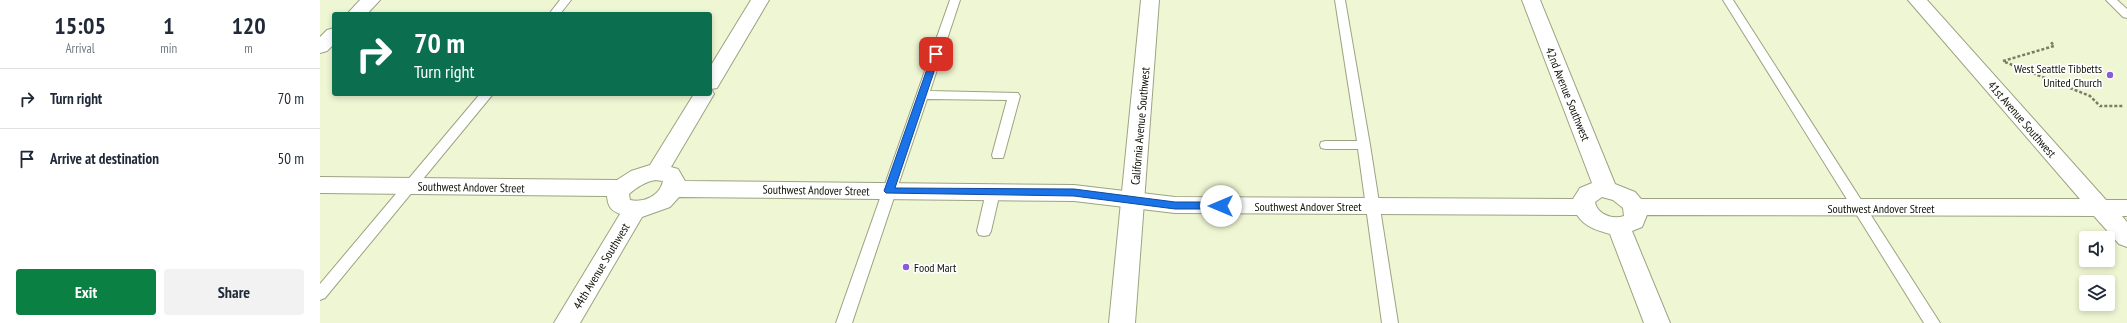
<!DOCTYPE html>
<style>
body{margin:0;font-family:"PT Sans Narrow",sans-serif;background:#f2f2f3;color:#1f2937;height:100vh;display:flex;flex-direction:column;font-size:15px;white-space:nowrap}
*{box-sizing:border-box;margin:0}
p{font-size:13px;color:#747a83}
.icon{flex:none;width:22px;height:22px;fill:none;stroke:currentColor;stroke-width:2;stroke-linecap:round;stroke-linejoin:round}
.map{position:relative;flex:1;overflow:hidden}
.sheet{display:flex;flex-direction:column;background:#fff;width:320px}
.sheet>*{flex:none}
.top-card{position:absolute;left:12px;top:12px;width:380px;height:84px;border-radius:4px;box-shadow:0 2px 6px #0003;background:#0b6e4f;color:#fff;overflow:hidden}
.fabs{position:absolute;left:1759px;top:231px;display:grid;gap:8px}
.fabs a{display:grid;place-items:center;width:36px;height:36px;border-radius:4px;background:#fff;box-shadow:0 2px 6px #0003;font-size:20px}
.pin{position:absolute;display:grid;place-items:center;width:34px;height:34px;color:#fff;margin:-17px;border-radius:8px;box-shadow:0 2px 6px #0006}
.me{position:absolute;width:44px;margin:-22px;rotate:270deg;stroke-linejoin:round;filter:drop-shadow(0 0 3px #0008)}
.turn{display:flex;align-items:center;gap:14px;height:84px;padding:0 16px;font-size:18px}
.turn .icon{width:52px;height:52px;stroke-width:2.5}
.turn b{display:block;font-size:28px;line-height:34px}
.eta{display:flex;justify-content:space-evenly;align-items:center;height:68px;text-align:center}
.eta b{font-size:24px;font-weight:800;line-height:28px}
.cta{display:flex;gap:8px;margin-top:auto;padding:8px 16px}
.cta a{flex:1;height:46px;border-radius:4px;background:#0b8043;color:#fff;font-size:16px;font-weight:800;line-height:46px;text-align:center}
.cta a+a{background:#f2f2f3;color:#1f2937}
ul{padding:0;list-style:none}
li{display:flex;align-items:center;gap:12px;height:60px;padding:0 16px;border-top:1px solid #e0e1e3}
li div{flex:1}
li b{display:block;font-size:15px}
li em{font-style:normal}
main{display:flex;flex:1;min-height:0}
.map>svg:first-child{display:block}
</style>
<main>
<section class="sheet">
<div class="eta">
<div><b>15:05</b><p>Arrival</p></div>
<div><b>1</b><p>min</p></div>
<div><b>120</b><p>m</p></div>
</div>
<ul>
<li><svg class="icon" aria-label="right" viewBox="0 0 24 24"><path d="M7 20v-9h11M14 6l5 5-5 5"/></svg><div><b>Turn right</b></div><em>70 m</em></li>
<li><svg class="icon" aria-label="arrive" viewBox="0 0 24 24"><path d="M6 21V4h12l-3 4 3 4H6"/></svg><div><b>Arrive at destination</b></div><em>50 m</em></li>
</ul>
<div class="cta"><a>Exit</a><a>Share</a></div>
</section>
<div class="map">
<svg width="1807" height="323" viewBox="0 0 1807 323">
<rect width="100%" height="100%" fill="#eff6d3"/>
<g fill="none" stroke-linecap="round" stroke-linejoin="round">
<!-- service casing -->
<g stroke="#9ca382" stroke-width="2">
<path id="service" d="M240,0H251L240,14H229Z
M630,0H640L610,91L698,93L700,96L684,155L683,158H673L672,155L687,100L607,99L532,323H516Z
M1015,0H1025L1050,145L1078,323H1062L1038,149H1006L1001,148L1000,145L1001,142L1006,141H1037Z
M1403,0H1413L1620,323H1604Z
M1786,0H1797L1807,9V18L1803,17Z
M160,94H173L5,298L0,300V284Z
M673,187L678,189L680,192L671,231L669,235L664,236L659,235L657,231L666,192L668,189Z"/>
</g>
<!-- minor casing -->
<g stroke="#9ca382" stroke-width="2">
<path id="minor" d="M40,0H60L47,14H27Z
M431,0H449L397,88L391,89L394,94L351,167L358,169L365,181L754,185L855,197L1253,199L1260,188L1272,183L1202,0H1220L1295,184L1315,192L1321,199H1760L1588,0H1607L1786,200H1807V216H1802L1807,222V247L1799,244L1774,216L1327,215L1322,227L1312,231L1350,323H1324L1290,234C1276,230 1265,227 1257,215L855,213L754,201L359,197L350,207L322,217L260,323H234L300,214C290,210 288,206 287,196L0,193V177L297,180L311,171L330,165L374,94H390V67ZM335,180L343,181C340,196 324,203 310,200L309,194C317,187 325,182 335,180ZM1282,197L1293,200L1303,208L1304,216C1292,220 1277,214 1275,202Z
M14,28V44L7,51L0,53V37L7,30Z"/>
</g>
<!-- secondary casing -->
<g stroke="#9ca382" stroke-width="2">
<path id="secondary" d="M821,0H839L815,323H789Z"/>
</g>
<!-- path -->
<path stroke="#797d67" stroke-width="2.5" stroke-dasharray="3 2" stroke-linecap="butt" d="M1683,61L1734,46L1731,42
M1685,62L1770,96L1780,106H1804"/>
<!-- service -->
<use href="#service" fill="#fff" fill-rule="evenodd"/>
<!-- minor -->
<use href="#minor" fill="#fff" fill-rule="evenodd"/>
<!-- secondary -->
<use href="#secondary" fill="#fff" fill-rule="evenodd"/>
</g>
<!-- route -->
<path fill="#1a73e8" stroke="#114b97" d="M613,52L620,54L575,188L754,189L855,202H901L905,206L901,209H855L754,196L566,193L564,191Z"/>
<!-- markers -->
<g fill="#895dd7" stroke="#fff" stroke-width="1.5">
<circle cx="1790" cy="75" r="4"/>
<circle cx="586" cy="267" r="4"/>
</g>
<g text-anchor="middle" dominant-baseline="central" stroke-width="3.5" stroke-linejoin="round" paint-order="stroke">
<!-- poi labels -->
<g font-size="12" fill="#0f1106" stroke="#fff" text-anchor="end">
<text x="1782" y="68">West Seattle Tibbetts<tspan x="1782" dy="14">United Church</tspan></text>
<text x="594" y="267" text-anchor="start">Food Mart</text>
</g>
<!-- street labels -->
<g font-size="12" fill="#0f1106" stroke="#fff">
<text transform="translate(1248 94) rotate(68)">42nd Avenue Southwest</text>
<text transform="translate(1702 119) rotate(49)">41st Avenue Southwest</text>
<text transform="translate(820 126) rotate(-85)">California Avenue Southwest</text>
<text transform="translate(151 187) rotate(1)">Southwest Andover Street</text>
<text transform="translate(496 190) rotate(1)">Southwest Andover Street</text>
<text x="988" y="206">Southwest Andover Street</text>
<text x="1561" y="208">Southwest Andover Street</text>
<text transform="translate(281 266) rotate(-59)">44th Avenue Southwest</text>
</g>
</g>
</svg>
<div class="fabs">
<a><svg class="icon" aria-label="sound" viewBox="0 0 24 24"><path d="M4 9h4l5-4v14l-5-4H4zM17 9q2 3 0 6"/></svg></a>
<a><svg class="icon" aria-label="layers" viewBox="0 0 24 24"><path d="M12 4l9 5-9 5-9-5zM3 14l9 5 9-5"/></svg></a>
</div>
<div class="pin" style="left:616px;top:54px;background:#d93025"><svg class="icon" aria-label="arrive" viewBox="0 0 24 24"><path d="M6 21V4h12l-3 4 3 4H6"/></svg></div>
<svg class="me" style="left:901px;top:206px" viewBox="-20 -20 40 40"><circle r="19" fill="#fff"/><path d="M0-13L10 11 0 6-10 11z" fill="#1a73e8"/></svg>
<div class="top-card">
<div class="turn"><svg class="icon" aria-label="right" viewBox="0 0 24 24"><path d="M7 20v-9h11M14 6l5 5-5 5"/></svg><div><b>70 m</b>Turn right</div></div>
</div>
</div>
</main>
